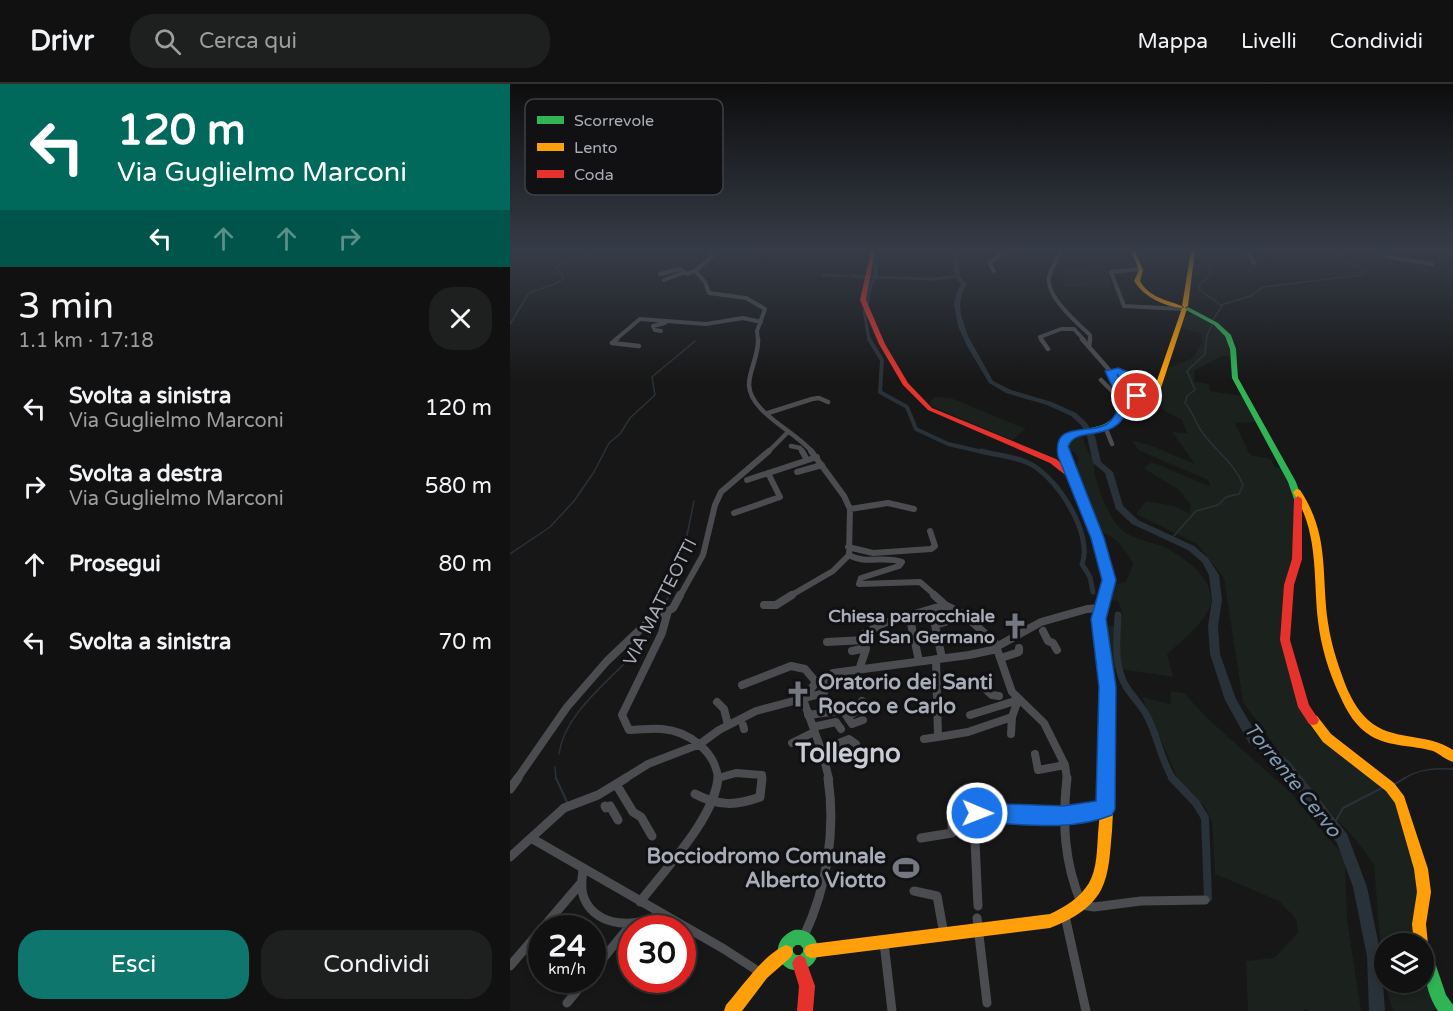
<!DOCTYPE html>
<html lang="it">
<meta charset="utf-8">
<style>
body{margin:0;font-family:"Varela Round",sans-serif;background:#1e1f1f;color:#f1f3f6;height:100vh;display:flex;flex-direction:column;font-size:22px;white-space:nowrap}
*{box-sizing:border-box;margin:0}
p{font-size:20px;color:#9c9d9f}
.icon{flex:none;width:33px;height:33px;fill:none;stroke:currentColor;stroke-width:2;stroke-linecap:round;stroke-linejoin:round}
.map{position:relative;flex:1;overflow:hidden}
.sheet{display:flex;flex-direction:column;background:#111;width:510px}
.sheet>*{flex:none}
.guide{background:#00695c;color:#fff;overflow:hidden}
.buttons{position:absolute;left:864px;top:849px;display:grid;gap:12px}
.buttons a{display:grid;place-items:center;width:60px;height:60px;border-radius:50%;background:#111;box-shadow:0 3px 9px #0003,0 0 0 2px #303131;font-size:30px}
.speed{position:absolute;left:18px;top:831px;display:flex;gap:12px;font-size:30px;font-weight:700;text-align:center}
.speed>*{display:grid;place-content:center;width:78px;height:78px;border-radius:50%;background:#111;box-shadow:0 3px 9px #0003,0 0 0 2px #303131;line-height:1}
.speed small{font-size:15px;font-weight:400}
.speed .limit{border:9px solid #d22;background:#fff;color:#111}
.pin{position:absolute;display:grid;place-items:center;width:51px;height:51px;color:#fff;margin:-26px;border:3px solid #fff;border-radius:50%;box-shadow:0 2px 6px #0007}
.me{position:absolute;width:66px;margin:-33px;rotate:91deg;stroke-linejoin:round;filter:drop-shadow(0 0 4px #0008)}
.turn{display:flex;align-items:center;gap:21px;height:126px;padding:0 18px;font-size:27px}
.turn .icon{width:78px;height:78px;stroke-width:2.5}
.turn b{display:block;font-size:42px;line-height:51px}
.lanes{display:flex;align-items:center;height:57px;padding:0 18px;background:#0003;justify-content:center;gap:30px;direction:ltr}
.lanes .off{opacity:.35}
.round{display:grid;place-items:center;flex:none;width:63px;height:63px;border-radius:24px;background:#1e1f1f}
.headline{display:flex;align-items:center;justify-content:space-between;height:102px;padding:0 18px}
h1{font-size:36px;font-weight:600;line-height:45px}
.action{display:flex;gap:12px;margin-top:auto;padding:12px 18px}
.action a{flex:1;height:69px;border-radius:24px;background:#0f766e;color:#fff;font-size:24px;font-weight:600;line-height:69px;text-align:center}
.action a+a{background:#1e1f1f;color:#f1f3f6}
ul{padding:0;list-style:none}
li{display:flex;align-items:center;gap:18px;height:78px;padding:0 18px}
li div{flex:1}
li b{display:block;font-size:22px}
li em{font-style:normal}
header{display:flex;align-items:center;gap:36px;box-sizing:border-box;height:84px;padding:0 30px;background:#111;border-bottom:2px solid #303131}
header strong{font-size:28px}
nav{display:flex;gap:33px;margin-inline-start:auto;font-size:21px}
.search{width:420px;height:54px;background:#1e1f1f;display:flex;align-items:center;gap:15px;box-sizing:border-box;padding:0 21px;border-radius:24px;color:#9c9d9f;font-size:22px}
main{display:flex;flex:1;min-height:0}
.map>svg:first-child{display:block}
</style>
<header>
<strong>Drivr</strong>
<div class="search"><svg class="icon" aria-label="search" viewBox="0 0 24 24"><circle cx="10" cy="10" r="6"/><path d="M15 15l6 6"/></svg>Cerca qui</div>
<nav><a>Mappa</a><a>Livelli</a><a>Condividi</a></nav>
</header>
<main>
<section class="sheet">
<div class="guide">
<div class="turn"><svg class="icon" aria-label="left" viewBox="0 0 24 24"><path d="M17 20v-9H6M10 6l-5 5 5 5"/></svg><div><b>120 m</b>Via Guglielmo Marconi</div></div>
<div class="lanes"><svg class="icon" aria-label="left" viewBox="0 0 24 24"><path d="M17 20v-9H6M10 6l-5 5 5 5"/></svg><svg class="icon off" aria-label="ahead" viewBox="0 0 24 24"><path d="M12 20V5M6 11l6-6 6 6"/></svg><svg class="icon off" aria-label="ahead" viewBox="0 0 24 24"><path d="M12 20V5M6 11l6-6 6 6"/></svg><svg class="icon off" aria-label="right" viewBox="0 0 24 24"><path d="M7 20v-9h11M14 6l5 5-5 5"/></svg></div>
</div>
<div class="headline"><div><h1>3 min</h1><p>1.1 km · 17:18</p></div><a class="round"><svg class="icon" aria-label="close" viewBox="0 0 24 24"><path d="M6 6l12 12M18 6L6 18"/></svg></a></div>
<ul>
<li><svg class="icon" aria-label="left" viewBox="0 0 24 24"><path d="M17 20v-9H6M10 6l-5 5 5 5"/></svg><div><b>Svolta a sinistra</b><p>Via Guglielmo Marconi</p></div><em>120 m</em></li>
<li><svg class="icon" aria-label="right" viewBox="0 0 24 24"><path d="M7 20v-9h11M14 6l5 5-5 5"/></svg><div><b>Svolta a destra</b><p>Via Guglielmo Marconi</p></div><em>580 m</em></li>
<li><svg class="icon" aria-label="ahead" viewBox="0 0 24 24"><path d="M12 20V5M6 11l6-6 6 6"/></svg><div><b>Prosegui</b></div><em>80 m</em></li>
<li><svg class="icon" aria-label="left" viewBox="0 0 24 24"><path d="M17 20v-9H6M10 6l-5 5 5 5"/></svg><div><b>Svolta a sinistra</b></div><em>70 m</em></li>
</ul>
<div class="action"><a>Esci</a><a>Condividi</a></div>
</section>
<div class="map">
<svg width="943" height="927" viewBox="0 0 943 927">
<rect width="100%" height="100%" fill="#171717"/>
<!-- green -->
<path fill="#1b211c" d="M553,185L597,186L601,204L554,203Z
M680,231H685C704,242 721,246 720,272H712L684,287L685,298L699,300L700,307L732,312L746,338L725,339L740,371L761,375L765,383L771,384L785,413V466L775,501L770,548L787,614L794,633L803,646L813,656L870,697L889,717L905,783L908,813L902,836L906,859L874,860V898H914V883L924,917L930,927H883L873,895L864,780L845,755L784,689L733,618L714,494L687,460L626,430L636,417L664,422L679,429L681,421L668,405L633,384L642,378L701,403L698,396L628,366L622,357L637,360L685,380L662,348L677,349L672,336L656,328L644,316L654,286L683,274L692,258L691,249L670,244L676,232Z
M426,313L441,314L516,345L502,356L421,322L420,317Z
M573,351C574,364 579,366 583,376C585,382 584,389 586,394C589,407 600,435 610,444C622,456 641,457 656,464C675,474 707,496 700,522C696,537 669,560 657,570L663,593L604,584L596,542L609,541L613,531L608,517L600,516L605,500L616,498L623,480C616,467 606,450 589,448L566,387L569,375L564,368L556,365V359L562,354Z
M661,607L674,609L698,635L780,708L835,774L837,835L851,927H799L795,925L793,927H738L736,877L764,874L788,849L786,835L769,817L705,790L702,738L694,721L675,708L667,693L632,613L660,620Z"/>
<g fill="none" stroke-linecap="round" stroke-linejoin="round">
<!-- stream-far1 -->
<path stroke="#2a3239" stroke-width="1.5" d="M711,221L741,212L753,203L851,191L854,188L852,184L829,174L826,167
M703,236L712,222L690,206L689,201L701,190L699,185L710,167
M0,240L19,209L47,199L54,194L46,184L48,181L75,171L78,167
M662,454L686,427L708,421L716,413L729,410L733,401C725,379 705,367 692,348C685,338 684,330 675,319L677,312L685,306L677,287L695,270L697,251L702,241
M0,470L40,443L64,417L84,388L99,359L110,350L120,334L145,311L142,293L185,257
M153,525L159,511L161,495L175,461L184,417
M49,670C56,617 127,582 149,535
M45,683L46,695
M893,695C909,685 924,684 943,685"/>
<!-- stream -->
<path stroke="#2a3239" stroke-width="2" d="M46,694L57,718
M885,700L895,694
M823,742L833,724L872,704"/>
<!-- canal-far4 -->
<path stroke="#2a3239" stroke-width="3" d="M313,191L337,192
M342,192L355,193
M360,193L425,195L447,192
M357,220L361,200L366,193L365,181L369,167
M354,226L359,256"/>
<!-- canal-far3 -->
<path stroke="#2a3239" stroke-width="4" d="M359,255L372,276L370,308L397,323L406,345L438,360L477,369"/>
<!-- canal-far2 -->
<path stroke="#2a3239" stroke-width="5" d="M471,367C485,371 502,372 516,378C545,389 584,450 572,480L580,493L583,508"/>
<!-- canal-far1 -->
<path stroke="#2a3239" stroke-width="7" d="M608,531C607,556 603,582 617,604C623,613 631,621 636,630C648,651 650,675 663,695"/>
<!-- canal -->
<path stroke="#2a3239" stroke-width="8" d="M662,694L686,719L695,734L698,814"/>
<!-- river -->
<path fill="#2a3239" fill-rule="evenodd" d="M444,167H448L450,192L457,200L452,210L450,220L451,231L458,252L483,297L501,306L542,318L566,329L576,338L585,352L591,378L603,388L613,422L628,436L684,462L698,474L709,491L712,516L708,542L710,570L726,615L747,651L780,678L837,750L857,803L871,872L875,927H859L857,872L843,803L827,759L772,686L739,659L715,616L700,570L698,542L702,516L699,491L692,478L678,466L622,440L606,425L595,389L583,379L577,352L571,341L561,332L537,321L496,309L479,299L457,262L448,242L444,220L446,210L451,200L444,192Z"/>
<!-- street-far4 -->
<path stroke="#4b4c50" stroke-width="4" d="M199,167L203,172L185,187L195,198L199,209L236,214L255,225L247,247L248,256
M551,167C547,175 541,185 539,194C536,212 567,239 580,251V256
M738,167L744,179
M866,167L879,173L922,180
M936,167L943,170
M630,185L601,188L614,222L672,225
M484,187L479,179L487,174L491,167
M150,190L170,185L177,190L185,187
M154,196L175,188
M151,247L145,246L143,242L155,239
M105,256L130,235L196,240L233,234L251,238
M532,256L530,253L551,245H564L574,256"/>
<!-- street-far3 -->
<path stroke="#4b4c50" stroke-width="4.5" d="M107,255L102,259L129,262
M248,255C249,271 239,286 239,301C240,329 287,348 303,369
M531,255L538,265
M572,255L600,287
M579,263L580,255
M591,296L609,314L614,315
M258,329L302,315L309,314L318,318
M596,345L602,360
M281,362L290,364L293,369
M257,369L278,348"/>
<!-- street-far2 -->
<path stroke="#4b4c50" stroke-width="6" d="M292,367L297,376
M301,367L334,412L340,425L339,471C356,481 374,471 392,478L389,482L351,494L349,500L410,498L426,512
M287,388L312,381
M237,396L307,373
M340,425L378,419L404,425
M224,429L270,413L258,389
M338,463L363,469L421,465L425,462L420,447
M170,512L193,471L205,421L211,408L259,367
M280,512L323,487L339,471"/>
<!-- street-far1 -->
<path stroke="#4b4c50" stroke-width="8" d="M424,511L435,521L455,531L488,562
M254,521H266L282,511
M158,527L152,549L112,631L119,646C130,646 141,644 152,645C179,647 206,668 208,695
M401,540L409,577
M533,547L538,557L543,559L547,566
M317,558L355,556
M487,565L502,608L534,639L555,681L557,695
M342,567L351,565
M432,574L425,541L445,535
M491,574L509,568V564
M426,575L428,653L458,648L502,633
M349,586L356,565L354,550L374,539L435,521
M232,601L281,582L295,585L306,598
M471,601L482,611L489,612
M293,615L313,671L319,695
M294,615L306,598L323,589L459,571L487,565L488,562L531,538L577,525L590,524
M207,618L214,625L218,641
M298,631L329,627L334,628L342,640L353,636
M460,631L508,616
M338,633L348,626L352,617
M233,641L234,645
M303,643L326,638L331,645
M501,650L502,633L508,616
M414,655L428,653
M282,659L304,648
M311,666L339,655L346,660
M525,670L528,686L555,681
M208,694L226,689L252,691V695
M7,695L57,623L97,577L136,540L163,524L170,511
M114,695L138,680L190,660L209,646L246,627L314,609L313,593"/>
<!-- street -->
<path stroke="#4b4c50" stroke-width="9" d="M557,694C552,739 554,779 572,821L584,823L631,817L695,816
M106,700L123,728L131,733L142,752
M0,705L8,694
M185,710C208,722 226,722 250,713L252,694
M95,722L96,724L100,722L108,736
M21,754L214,865L251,889
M411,754L442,749V731L467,729L553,731L595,725
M465,757L468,822
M0,773L54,724L88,711L116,694
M73,786C72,795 70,805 74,814C87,845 129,844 152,829
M404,807L427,812L434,850
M130,818C155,785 204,735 208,694
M555,832L576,927
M467,834L477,919
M294,852C317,803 326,747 318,694
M374,859L382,927
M0,882L71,799
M82,888L122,839
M57,919L76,896"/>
<!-- fast -->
<path fill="#30b455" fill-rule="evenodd" d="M678,223L708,239L721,251L726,265L728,294L786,398L792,415L791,417L788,418L784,415L778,398L722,294L720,265L715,252L704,241L676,226L675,225Z
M612,328L616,330C611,335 607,339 601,342C589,348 568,346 561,358C558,362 558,367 558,372L592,454L604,496L593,535L604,603L602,606L598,608L594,606L592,603L583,535L594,496L584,454L550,372C553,343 570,348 592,341C600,338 605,332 612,328Z
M284,846C313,843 317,883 289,886C267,889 257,857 284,846ZM286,861H290L293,864V868L290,871H286L283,868V864Z
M914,859L919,861L936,911L943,921V927H928C914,906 914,884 914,860H912Z"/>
<!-- slow -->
<path fill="#ff9f0a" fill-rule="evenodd" d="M621,167H625L633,186L630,197C639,213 656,216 672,222V224L674,223L672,222L681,167H685L678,222L675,224L677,225L647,316L644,318C625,318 618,304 609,290L604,289L619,319L616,330L612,332L608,330L613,319L597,287L600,285L613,287C621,298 627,312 641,314L672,224C653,222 634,213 624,197L629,186Z
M787,405L790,406C820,451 811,489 818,539C821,559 827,578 834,597C839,611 847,626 858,636C882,658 917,648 943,666V678C936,676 930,670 923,667C902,661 880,663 861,652C846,643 837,628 830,612C819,589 811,563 808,537C803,491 809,449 783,408Z
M598,598L602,600L604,603C604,651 605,699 602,747C600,766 600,789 591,806C580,826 560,836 540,844L301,874L296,872L294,867L296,862L301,860L540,830C555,823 570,814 579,799C587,785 587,766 588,750C593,701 592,652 592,603L594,600Z
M803,631L807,632L821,650L884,699L894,712L918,785L921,808L916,840L918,860L916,865L914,866V860H904L902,840L907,808L904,785L885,719L876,707L813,658L797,636L799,632Z
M276,861L281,863L283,868L281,873L257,894L232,927H214L216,921C232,903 254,870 276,861Z"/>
<!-- jam -->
<path fill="#e5322d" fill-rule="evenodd" d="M361,167H365L356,216L375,260L398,299L422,324L546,375L564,389L565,391L564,393H558L540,379L418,326L393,301L369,260L350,216Z
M788,412L792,415V475L784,501L780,556L799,621L809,636L807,640L803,641L799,640L788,623L770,556L774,501L782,475L784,415Z
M290,871L295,874L305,902L303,927H287L289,902L282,879L285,874Z"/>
</g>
<!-- sky -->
<linearGradient id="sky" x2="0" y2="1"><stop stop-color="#0d0d0d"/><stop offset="0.56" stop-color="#363c47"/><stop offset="1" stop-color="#363c47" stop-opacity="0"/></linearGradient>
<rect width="943" height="297" fill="url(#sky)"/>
<!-- route -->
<path fill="#1a73e8" stroke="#114b97" stroke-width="1.5" d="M608,284L616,287L632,312L623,314L607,290L621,319C606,364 568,339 558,362L594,454L606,496L596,535L606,603L605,725L602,731C561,748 510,740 467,738L461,736L458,729L461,722L467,719L553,722L586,717L589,603L581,535L592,496L581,454L548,372C542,336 580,351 597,340C604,335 608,326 610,319L595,287Z"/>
<!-- icons -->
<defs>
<g id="church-bare" transform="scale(2.07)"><path d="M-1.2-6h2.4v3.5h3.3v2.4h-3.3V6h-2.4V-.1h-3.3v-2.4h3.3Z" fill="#757880" stroke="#111113" stroke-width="2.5" paint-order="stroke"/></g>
<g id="stadium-bare" transform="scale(2.07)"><path d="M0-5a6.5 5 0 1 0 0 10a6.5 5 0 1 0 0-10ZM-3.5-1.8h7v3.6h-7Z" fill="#757880" stroke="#111113" stroke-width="2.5" paint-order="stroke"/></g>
</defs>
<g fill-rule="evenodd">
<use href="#church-bare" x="505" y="542"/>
<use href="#church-bare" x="288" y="610"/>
<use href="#stadium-bare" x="396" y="784"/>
</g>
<g text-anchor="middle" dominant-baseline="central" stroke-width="6" stroke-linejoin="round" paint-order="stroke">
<!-- street labels -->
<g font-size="18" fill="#a8adb8" stroke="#111113">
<text transform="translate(150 518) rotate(-63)">VIA MATTEOTTI</text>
</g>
<!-- poi labels -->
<g font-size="18" font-weight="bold" fill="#a8adb8" stroke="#111113" text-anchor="end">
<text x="485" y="532">Chiesa parrocchiale<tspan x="485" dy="21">di San Germano</tspan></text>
</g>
<!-- water labels -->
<g font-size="20" font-style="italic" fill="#7f9bb3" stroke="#111113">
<text transform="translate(782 696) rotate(51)">Torrente Cervo</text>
</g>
<!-- near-poi labels -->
<g font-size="21" font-weight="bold" fill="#a8adb8" stroke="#111113" text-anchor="start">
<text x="308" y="598">Oratorio dei Santi<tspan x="308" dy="24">Rocco e Carlo</tspan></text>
<text x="376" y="772" text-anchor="end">Bocciodromo Comunale<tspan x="376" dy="24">Alberto Viotto</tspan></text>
</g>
<!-- near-quarter labels -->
<g font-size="26" font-weight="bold" fill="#c9ccd4" stroke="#111113">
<text x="338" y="669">Tollegno</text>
</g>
</g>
<!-- legend -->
<rect x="15" y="15" width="198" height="96" rx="9" fill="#111113" stroke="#3e4045" stroke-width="1.5"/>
<rect x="27" y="32" width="27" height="8" fill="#30b455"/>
<rect x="27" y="59" width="27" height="8" fill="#ff9f0a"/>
<rect x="27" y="86" width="27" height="8" fill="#e5322d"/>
<g font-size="16" fill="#a8adb8">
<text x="64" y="42">Scorrevole</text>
<text x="64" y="69">Lento</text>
<text x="64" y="96">Coda</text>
</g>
</svg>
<div class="buttons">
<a><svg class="icon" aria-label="layers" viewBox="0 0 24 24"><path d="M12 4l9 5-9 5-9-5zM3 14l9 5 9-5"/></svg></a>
</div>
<div class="speed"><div>24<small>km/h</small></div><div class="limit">30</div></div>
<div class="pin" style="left:627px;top:312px;background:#d93025"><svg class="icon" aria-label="arrive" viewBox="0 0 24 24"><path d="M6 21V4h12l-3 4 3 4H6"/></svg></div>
<svg class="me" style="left:467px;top:729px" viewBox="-20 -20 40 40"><circle r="17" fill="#1a73e8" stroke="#fff" stroke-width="3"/><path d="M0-11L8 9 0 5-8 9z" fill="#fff"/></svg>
</div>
</main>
